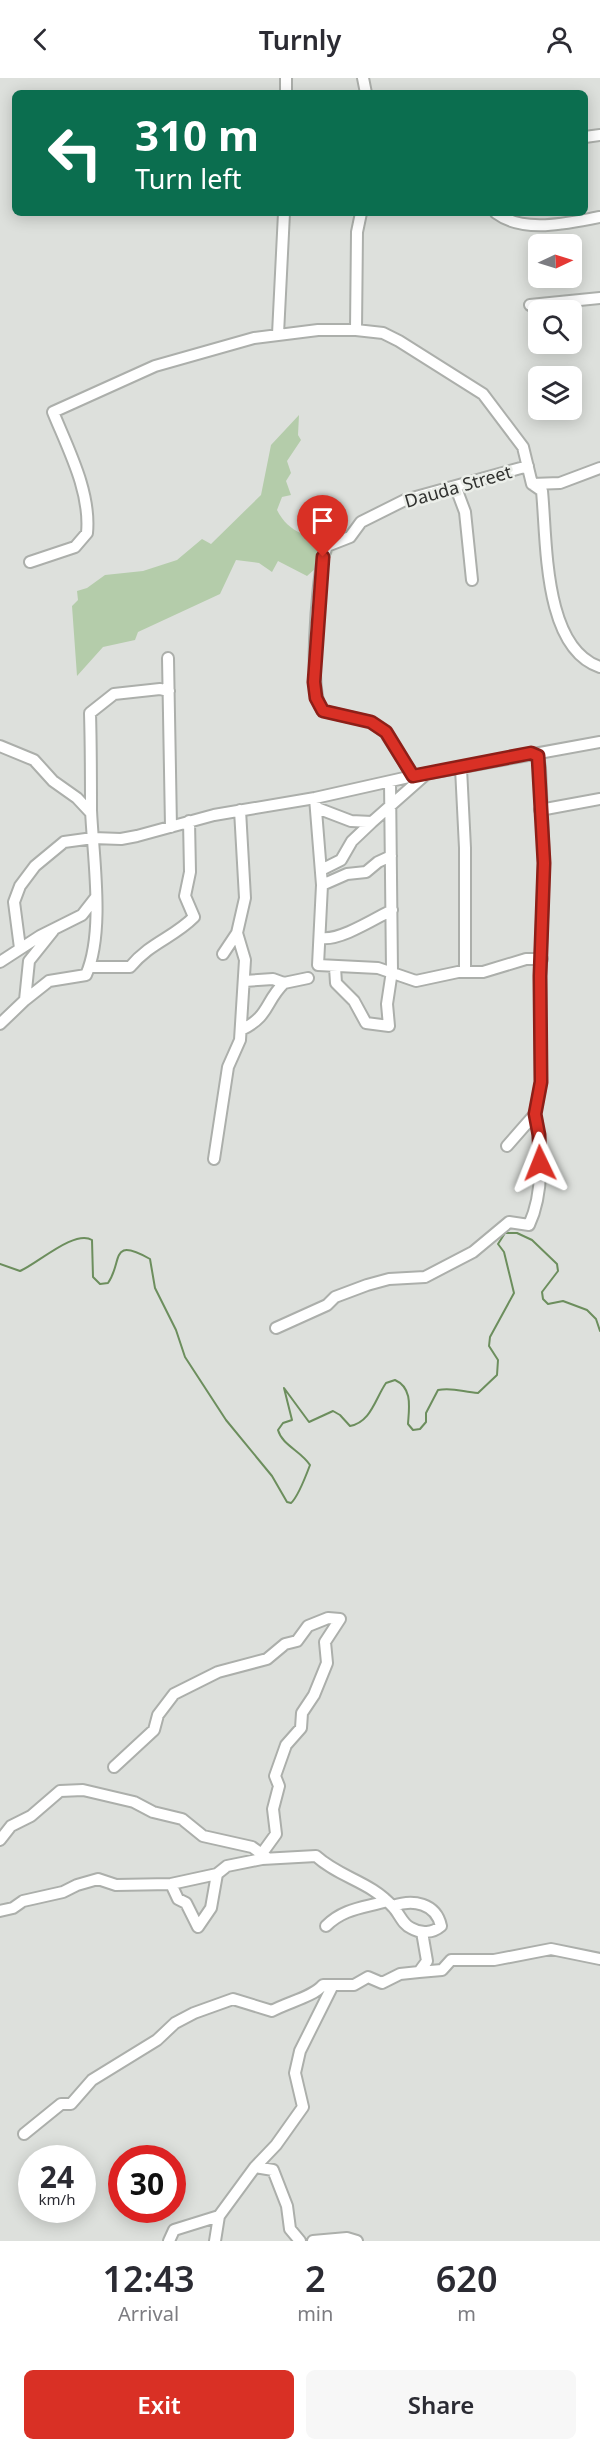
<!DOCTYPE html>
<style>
body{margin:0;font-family:"Noto Sans",sans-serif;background:#f7f7f7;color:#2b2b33;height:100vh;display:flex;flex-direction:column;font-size:22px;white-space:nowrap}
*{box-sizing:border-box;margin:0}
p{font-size:20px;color:#7c7c81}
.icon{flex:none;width:33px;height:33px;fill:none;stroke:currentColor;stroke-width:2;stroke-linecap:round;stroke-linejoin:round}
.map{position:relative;height:2163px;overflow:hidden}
.details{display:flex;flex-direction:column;background:#fff;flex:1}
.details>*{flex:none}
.guide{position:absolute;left:12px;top:12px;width:576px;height:126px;border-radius:9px;box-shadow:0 3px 15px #0003;background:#0b6e4f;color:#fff;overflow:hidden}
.needle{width:39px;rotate:86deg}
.fabs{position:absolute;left:528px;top:156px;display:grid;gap:12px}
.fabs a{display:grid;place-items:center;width:54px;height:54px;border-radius:9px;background:#fff;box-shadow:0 3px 15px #0003;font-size:30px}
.speed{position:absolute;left:18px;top:2067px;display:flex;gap:12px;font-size:30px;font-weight:700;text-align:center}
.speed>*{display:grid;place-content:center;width:78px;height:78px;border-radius:50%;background:#fff;box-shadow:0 3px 15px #0003;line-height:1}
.speed small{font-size:15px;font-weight:400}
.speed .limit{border:9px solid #d22;background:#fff;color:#111}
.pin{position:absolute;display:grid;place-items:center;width:51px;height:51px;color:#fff;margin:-62px -26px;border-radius:50% 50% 50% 0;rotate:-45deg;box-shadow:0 0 6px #0007}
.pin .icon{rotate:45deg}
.me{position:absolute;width:66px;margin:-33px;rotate:358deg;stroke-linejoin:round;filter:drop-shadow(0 0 4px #0008)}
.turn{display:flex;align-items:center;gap:21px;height:126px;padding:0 24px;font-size:27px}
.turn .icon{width:78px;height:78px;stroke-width:2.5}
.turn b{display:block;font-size:42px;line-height:51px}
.eta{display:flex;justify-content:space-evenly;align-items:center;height:102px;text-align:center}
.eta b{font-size:36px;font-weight:600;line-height:42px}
.button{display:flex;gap:12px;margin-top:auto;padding:12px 24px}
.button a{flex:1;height:69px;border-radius:9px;background:#d93025;color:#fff;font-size:24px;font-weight:600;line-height:69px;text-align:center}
.button a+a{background:#f7f7f7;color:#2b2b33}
header{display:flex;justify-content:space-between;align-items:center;height:78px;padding:0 24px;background:#fff;font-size:27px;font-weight:600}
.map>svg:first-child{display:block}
</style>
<header><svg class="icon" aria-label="back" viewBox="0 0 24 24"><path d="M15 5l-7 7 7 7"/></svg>Turnly<svg class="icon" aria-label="person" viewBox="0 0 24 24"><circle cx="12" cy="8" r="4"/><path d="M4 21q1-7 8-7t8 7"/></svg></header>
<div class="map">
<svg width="600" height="2163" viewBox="0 0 600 2163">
<rect width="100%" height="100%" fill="#dde0dc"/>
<!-- green -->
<path fill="#b4ccaa" d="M299,337L298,357L301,362L287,383L291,395L286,403L291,417L282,419L277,432C289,456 310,459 334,465L332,476L307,498L278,483L272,494L259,485L236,482L220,516L138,554L135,562L103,569L77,598L72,528L78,522L77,513L87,510L105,497L143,493L177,482L202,461L211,466L261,417L271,367Z"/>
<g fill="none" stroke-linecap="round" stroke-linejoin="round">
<!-- stream -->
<path stroke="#6c8e5d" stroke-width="2" d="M0,1186L20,1193C37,1186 75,1151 92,1162L93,1199L100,1206L108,1205C123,1184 109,1158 150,1181L155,1210L176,1252L185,1279L226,1342L272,1398L287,1424L291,1425C297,1420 307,1395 310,1387C301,1373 282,1367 278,1352L283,1345L292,1342L284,1310L309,1344L333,1333L340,1337L350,1348C371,1344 375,1321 386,1305L395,1302C413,1310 409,1330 408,1346L413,1352L420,1351L426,1344V1335L438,1312C453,1309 463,1314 478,1315L497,1297L498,1282L489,1268L490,1259L514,1215L504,1174L498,1166L505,1155H517L532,1162L557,1186L558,1193L542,1214L543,1221L548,1226L563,1223L587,1232L596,1241L600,1253"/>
<!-- street casing -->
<g stroke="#acafab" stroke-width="14">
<path id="street" d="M286,0V15
M363,0L366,15
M585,59L600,57
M496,135C524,156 567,145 600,139
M530,227L600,220
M356,252L357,154L361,135
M278,256L284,135
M532,406L560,405L600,390
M456,410L465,434L472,502
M30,484L75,469L87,455C91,414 68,371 53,334L155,288L254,260L318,252H356L383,255L399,263L483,316L523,369L532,406L542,413C547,464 543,570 600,589
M168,580L171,749
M0,668L34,682L53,703L77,720L91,735
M461,690L465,770V894
M413,698L385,654L371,644L323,633C307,618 318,504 323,479L327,468L350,459L361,444L405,422L528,388
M315,720L322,807L318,887L378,890L416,903L458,894H483L526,881H542
M317,730L351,743L372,744L424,698
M540,732L600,721
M321,792L341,782L352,763L372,744
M322,807L347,796L366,794L378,784L391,778
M321,860C340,863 374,841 392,832
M20,870L14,824L20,808L35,788L64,764L93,760L121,761L137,758L214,737L315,720L413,698L600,664
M223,876L237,855L245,820L240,732
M0,884L40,858L82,837L96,819
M90,889H130C151,864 173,860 194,839L185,818L190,794L189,743
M335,889L336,905L354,923L366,945L389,948L387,926L392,893L390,704
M244,903L273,901L284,905L308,900
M25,922L49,903L86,897C105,854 93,779 91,732C91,700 91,668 90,635L114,616L160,611L169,613
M0,946L25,922L29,883L53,853
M241,952C270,938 264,925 284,905
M507,1068L535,1036L541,1004L540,898L544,785L540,690L538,678L531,675
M214,1081L228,989L240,962L245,882L237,855
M276,1250L327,1227L335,1219L367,1207L389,1201L425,1199L473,1174L509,1144L529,1147C544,1115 542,1070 535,1036
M114,1689L154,1652L158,1637L174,1616L218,1594L267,1581L285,1566L297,1563L308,1548L328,1540L340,1541L325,1564L327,1585L314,1617L302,1635L301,1650L286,1667L275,1698L279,1708L273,1731L276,1756L263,1774L262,1781
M0,1762L11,1748L31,1738L60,1713L83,1712L134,1724L153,1734L182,1741L203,1758L252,1769L266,1779
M171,1806L178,1821L186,1825L198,1849L211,1830L217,1796
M0,1833L13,1830L23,1823L63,1814L77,1807L98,1801L116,1807L171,1806L217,1796L227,1788L262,1781L316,1778C340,1800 370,1803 393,1829C399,1835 403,1847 411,1850C421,1856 433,1855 441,1848C436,1825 413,1821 393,1828
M326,1848C344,1830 364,1830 387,1823
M422,1854L427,1883L419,1894L442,1892L451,1882H494L551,1871L600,1881
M24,2056L61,2026H71L92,2002L157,1962L175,1945L194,1935L233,1921L272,1933C288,1924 313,1919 323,1907H354L368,1899L382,1905L400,1896L419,1894
M255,2089L273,2092L287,2128L290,2151L300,2163
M169,2163L174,2152L219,2138
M215,2163L219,2138L255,2089L276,2067L303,2029L295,1995L300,1973L332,1909
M313,2163L347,2160L357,2163"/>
</g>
<!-- street -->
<use href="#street" stroke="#fff" stroke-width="10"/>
</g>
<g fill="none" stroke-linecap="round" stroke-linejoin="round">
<!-- route casing -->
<g stroke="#8d1f18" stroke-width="15">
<path id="route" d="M323,479L314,604L316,620L323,633L371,644L386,654L413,698L531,675L538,678L544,785L540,898L541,1004L535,1036L539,1057L540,1085"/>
</g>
<!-- route -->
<use href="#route" stroke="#d93025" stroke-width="10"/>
</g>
<g text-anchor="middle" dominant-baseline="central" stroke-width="5" stroke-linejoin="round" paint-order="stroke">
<!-- street labels -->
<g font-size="18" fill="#30312f" stroke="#ebeee9">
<text transform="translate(458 408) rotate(-16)">Dauda Street</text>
</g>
</g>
</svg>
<div class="fabs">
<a><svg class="needle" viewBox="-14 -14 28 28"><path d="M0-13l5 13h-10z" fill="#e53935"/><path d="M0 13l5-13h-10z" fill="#7c7c81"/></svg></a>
<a><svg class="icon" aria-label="search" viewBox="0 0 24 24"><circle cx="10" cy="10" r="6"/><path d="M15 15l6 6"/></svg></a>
<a><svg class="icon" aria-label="layers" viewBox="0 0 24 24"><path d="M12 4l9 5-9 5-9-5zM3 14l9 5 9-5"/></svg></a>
</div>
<div class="speed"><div>24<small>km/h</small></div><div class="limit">30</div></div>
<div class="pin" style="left:323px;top:479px;background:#d93025"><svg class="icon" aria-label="arrive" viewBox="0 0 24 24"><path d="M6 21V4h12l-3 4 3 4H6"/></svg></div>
<svg class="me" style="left:540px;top:1085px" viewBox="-20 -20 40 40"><path d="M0-17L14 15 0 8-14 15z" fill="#d93025" stroke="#fff" stroke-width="4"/></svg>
<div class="guide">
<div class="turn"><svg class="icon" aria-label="left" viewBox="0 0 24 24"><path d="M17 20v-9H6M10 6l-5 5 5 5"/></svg><div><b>310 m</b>Turn left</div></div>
</div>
</div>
<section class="details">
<div class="eta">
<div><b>12:43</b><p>Arrival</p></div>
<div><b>2</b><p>min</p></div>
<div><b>620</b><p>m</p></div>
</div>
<div class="button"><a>Exit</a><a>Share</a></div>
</section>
